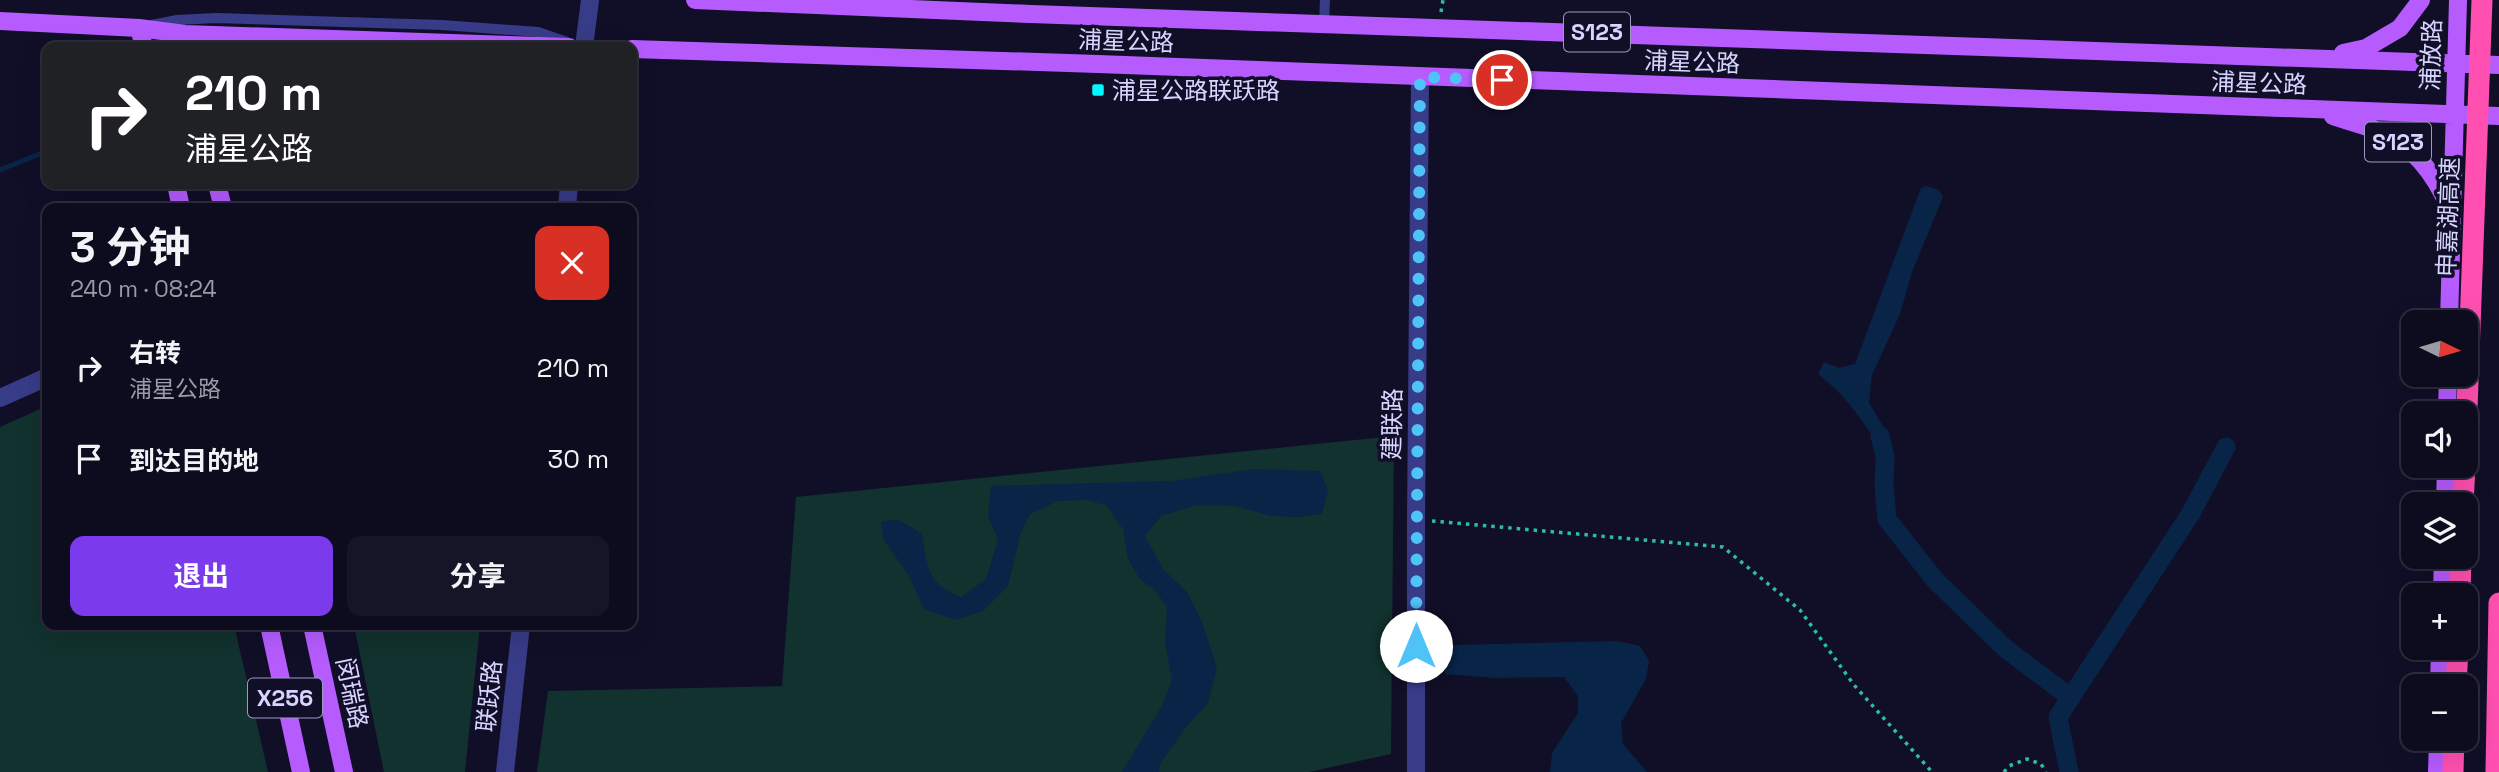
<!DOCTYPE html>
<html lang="zh">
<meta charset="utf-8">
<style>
body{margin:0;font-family:"Space Grotesk","Noto Sans SC",sans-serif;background:#161427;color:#f1f3f6;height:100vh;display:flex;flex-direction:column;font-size:26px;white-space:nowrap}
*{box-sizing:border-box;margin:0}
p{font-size:23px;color:#9a9ba4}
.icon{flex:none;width:38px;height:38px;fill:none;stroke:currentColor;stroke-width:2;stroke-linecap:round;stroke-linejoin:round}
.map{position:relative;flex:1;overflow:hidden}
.drawer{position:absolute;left:42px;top:203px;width:595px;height:427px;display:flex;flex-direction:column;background:#0d0b1e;border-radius:14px;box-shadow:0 7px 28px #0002,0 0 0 2px #2d2b3c}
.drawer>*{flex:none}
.hud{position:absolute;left:42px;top:42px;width:595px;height:147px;border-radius:14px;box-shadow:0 7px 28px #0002,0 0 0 2px #2d2b3c;background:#202124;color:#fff;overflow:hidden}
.needle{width:46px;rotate:95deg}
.tools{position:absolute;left:2401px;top:310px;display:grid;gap:14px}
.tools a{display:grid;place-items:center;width:77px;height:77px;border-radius:14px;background:#0d0b1e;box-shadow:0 7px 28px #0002,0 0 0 2px #2d2b3c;font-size:35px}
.pin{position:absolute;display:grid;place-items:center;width:60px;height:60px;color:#fff;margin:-30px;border:4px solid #fff;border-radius:50%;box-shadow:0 2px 7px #0007}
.me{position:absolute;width:77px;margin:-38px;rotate:0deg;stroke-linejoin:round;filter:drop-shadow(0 0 5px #0008)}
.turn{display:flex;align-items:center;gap:24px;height:147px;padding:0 28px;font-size:32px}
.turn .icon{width:91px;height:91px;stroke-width:2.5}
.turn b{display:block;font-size:49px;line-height:60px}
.round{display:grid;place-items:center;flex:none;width:74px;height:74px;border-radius:14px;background:#161427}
.summary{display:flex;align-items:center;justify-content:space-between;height:119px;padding:0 28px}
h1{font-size:42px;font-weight:700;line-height:52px}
.primary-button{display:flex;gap:14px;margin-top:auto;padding:14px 28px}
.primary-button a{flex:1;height:80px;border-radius:14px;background:#7c3aed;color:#fff;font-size:28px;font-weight:700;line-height:80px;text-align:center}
.primary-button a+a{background:#161427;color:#f1f3f6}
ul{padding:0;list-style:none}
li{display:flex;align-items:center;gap:21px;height:91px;padding:0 28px}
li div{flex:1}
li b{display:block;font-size:26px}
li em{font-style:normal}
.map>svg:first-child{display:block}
</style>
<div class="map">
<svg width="2499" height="772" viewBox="0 0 2499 772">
<rect width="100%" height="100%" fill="#110f28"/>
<!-- green -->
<path fill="#11322e" d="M47,406V625H234L268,772H0V427Z
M1394,436L1391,754L1309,772H537L548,691L782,686L796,497Z
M354,625H480L465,772H384Z"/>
<!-- water -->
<path fill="#082447" d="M1927,186L1939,190L1943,197L1912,272L1900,314L1872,375L1869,403L1886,431L1875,440C1858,414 1842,392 1818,374L1824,362L1839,368L1855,364L1921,188Z
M1253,469L1320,471L1328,490L1322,514L1300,517L1271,516L1235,506L1196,505L1161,516L1145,536L1163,569L1187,592L1202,622L1217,668L1208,703L1186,727L1160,764L1159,772H1122L1163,704L1172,680L1165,641L1167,607L1155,590L1140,579L1128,559L1123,529L1106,505L1085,500L1058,501L1030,514L1021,532L1008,586L983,611L956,620L924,609L909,576L883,538L881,521L899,520L922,534C928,566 926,584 961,597L986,579L998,539L988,516L991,486L1171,481Z
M1618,641L1640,646L1649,661L1646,679L1621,723L1623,744L1647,772H1550L1552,753L1578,713V696L1564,677L1495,678L1446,674L1439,668L1435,656L1442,648L1452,645Z"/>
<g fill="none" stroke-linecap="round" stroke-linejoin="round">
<!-- stream -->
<path stroke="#082447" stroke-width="5" d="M0,170L47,151"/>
<!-- canal -->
<path stroke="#082447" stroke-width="19" d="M1880,436L1885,456L1884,487L1887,519L1935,580L2006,649L2070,697
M2069,772L2058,717L2191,513L2226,447"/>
<!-- path -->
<path stroke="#2bbdaa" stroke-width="3.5" stroke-dasharray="3.5 5" stroke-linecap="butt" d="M1441,12L1443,0
M1432,521L1723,547L1800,610L1854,685L1932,772
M2004,772L2009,766L2027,759L2041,764L2046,772"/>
<!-- lane -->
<path stroke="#383b88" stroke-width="10" d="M1324,22L1325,0
M152,25L177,20L216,18L442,25L538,32L567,42"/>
<!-- street -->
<path stroke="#383b88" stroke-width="18" d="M584,47L590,0
M567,208L569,184
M0,398L47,377
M505,772L521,625
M1416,772V520L1420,77"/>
<!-- primary -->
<path stroke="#b65cff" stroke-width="18" d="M695,0L1031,14L2499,65
M0,21L139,28L185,34L569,47
M139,28L144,47
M632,49L1098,64L2499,116
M2343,53L2366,48L2400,28L2421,0
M2333,116C2350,122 2369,126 2385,134C2415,148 2436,177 2449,207
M176,184L181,208
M217,184L223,208
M2449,322L2458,0
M2447,413L2448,374
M2445,504L2446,466
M2442,595L2443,556
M269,625L301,772
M312,625L344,772
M2439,686L2440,648
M2437,772L2438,738"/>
<!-- highway -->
<path stroke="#ff50b1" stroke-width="21" d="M2463,504L2465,466
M2460,595L2461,556
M2456,686L2458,648
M2453,772L2454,738
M2496,772L2499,603"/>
<!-- highway-bridge -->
<path stroke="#ff50b1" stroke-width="21" d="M2466,436L2482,0"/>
</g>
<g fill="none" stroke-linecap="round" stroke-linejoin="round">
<!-- route -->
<path stroke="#4fc3f7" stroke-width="12" stroke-dasharray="0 21.6" d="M1416,646L1420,77L1502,80"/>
</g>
<!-- markers -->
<rect fill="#01f8ff" stroke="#110f28" stroke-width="2.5" x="1091" y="83" width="14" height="14" rx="3.5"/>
<g text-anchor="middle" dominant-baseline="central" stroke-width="7" stroke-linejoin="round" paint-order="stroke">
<!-- shield labels -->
<g fill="#110f28" stroke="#9c9abe" stroke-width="2">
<rect x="1564" y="12.5" width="66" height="39" rx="5"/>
<rect x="2365" y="122.5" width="66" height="39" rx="5"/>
<rect x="248" y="678.5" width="74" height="39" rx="5"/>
</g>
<g font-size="23" font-weight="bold" fill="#d7d5ff">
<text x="1597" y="32">S123</text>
<text x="2398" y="142">S123</text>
<text x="285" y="698">X256</text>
</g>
<!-- street labels -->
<g font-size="24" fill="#d7d5ff" stroke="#110f28">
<text transform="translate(1126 41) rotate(2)">浦星公路</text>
<text transform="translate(2431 55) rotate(-88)">浦放路</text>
<text transform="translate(1692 62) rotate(2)">浦星公路</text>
<text transform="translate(2259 83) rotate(2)">浦星公路</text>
<text transform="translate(2448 217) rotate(-88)">申嘉湖高速</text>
<text transform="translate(1392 424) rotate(-89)">建联路</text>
<text transform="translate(352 693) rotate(78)">闵瑞路</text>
<text transform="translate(489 696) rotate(-84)">联跃路</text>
</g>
<!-- poi labels -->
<g font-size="24" fill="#d7d5ff" stroke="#110f28" text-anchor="start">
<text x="1112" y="90">浦星公路联跃路</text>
</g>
</g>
</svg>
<div class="tools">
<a><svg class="needle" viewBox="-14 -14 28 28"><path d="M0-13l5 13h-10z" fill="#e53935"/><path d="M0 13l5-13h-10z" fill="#9a9ba4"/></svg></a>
<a><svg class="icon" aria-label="sound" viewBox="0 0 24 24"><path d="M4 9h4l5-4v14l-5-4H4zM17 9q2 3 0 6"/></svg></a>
<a><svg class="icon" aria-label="layers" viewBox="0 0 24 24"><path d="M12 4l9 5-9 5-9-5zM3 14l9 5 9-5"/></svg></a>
<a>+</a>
<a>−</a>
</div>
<div class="pin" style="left:1502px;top:80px;background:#d93025"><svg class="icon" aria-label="arrive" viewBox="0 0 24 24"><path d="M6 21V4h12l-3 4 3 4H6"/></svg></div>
<svg class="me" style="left:1416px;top:646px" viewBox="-20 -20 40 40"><circle r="19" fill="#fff"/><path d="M0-13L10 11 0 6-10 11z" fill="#4fc3f7"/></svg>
<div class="hud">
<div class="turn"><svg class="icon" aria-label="right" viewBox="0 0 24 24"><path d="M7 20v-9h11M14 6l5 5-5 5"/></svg><div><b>210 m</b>浦星公路</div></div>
</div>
<section class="drawer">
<div class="summary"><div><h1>3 分钟</h1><p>240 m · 08:24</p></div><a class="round" style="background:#d93025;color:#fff"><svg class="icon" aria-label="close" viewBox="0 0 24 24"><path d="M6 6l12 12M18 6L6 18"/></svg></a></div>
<ul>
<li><svg class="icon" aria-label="right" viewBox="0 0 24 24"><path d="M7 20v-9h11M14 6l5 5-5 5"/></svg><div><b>右转</b><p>浦星公路</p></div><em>210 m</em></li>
<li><svg class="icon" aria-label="arrive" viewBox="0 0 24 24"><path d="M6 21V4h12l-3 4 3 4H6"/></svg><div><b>到达目的地</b></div><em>30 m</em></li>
</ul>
<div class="primary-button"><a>退出</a><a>分享</a></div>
</section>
</div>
